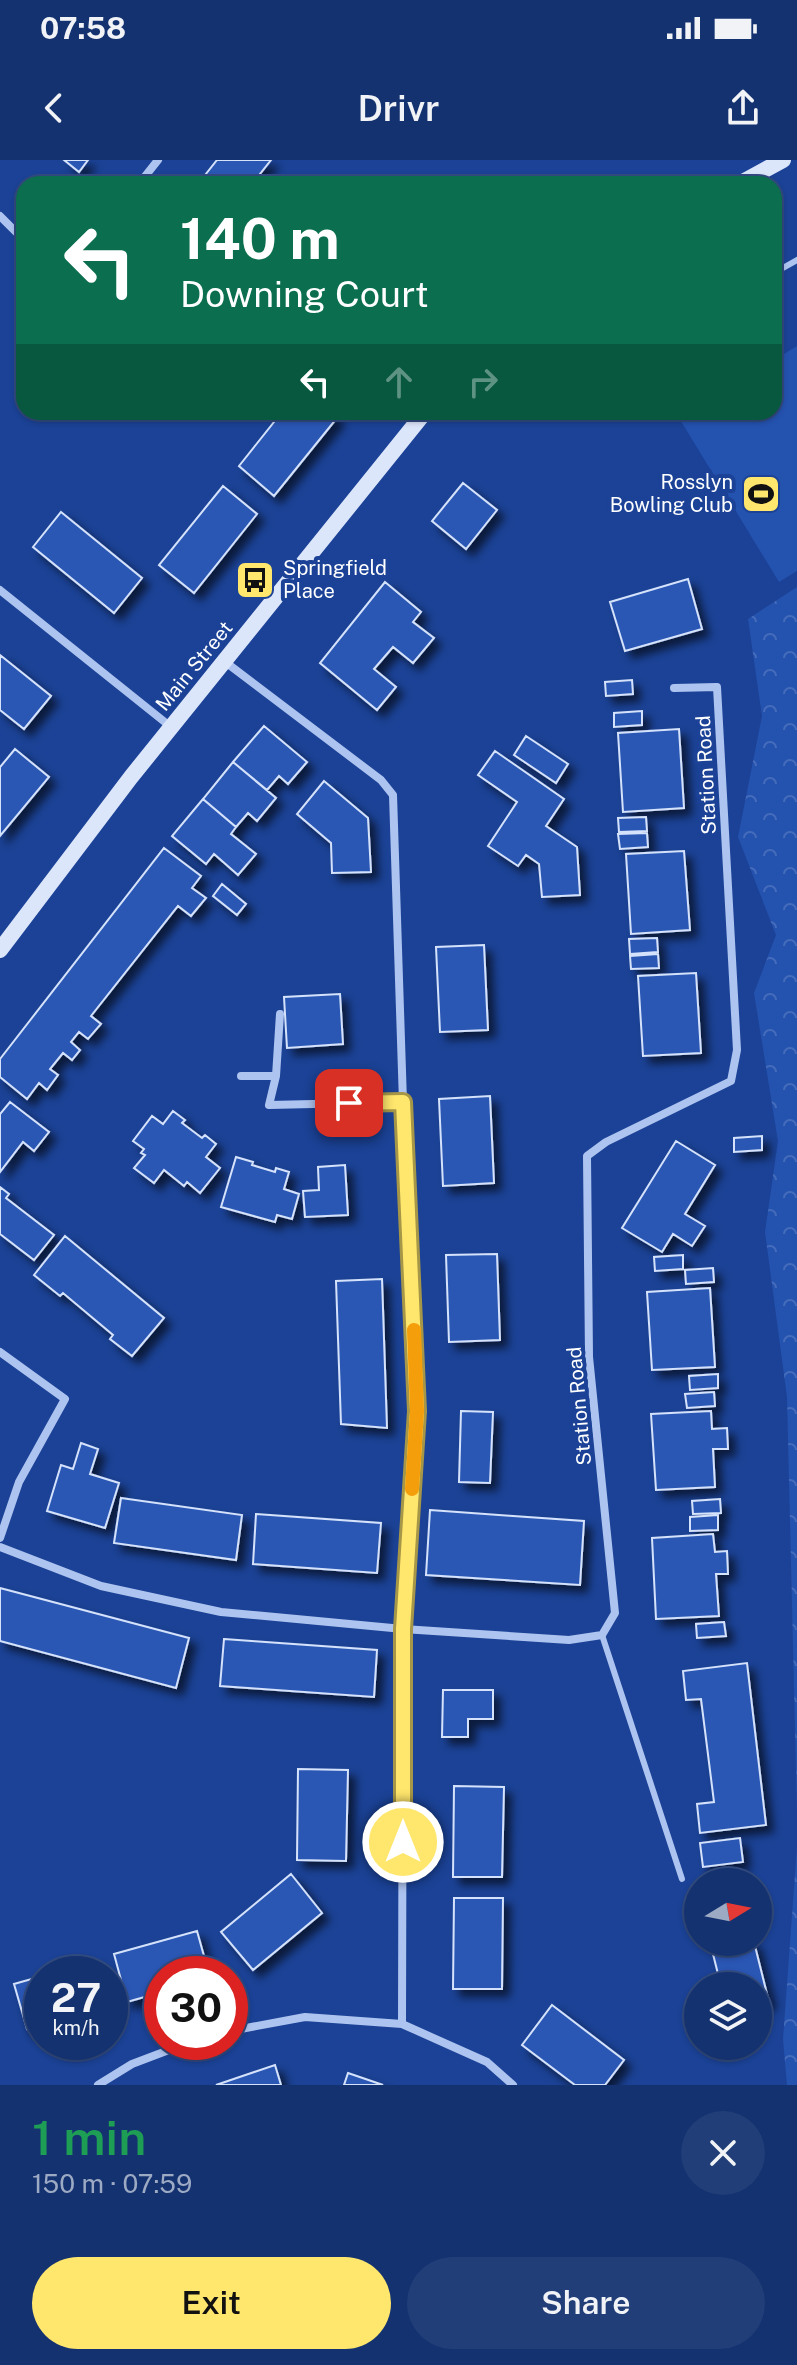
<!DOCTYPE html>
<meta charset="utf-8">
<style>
body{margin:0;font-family:"Public Sans",sans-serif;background:#213e78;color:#f1f3f6;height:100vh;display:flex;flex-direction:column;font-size:30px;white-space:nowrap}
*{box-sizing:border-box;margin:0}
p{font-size:26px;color:#9daac3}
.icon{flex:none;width:44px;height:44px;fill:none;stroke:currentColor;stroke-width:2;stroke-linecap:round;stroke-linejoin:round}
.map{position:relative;height:1925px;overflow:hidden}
.drawer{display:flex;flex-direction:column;background:#143270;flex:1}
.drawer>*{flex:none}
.top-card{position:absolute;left:16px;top:16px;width:766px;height:244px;border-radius:24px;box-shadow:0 2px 6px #0004,0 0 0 2px #334d83;background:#0b6e4f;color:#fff;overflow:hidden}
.needle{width:52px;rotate:80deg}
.buttons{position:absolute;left:684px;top:1708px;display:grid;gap:16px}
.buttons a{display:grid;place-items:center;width:88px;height:88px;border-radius:50%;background:#143270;box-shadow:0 2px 6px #0004,0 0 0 2px #334d83;font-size:40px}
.speed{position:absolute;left:24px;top:1796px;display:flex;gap:16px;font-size:40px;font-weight:700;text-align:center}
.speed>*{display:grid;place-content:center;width:104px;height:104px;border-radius:50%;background:#143270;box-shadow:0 2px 6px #0004,0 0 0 2px #334d83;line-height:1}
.speed small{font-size:20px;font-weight:400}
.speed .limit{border:12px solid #d22;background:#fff;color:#111}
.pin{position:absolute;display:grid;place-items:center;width:68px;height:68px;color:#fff;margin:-34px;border-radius:16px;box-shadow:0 4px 12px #0006}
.me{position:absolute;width:88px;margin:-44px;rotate:0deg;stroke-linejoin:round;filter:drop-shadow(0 0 6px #0008)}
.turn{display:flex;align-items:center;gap:28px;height:168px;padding:0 32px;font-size:36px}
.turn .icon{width:104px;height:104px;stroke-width:2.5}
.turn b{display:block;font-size:56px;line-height:68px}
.lanes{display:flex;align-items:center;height:76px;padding:0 32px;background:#0003;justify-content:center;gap:40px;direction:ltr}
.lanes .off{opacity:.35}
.round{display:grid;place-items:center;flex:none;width:84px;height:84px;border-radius:42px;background:#213e78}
.head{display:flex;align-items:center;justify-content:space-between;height:136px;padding:0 32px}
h1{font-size:48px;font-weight:600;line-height:60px;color:#1e9e55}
.cta{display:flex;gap:16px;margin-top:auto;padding:16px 32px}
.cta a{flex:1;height:92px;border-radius:48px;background:#ffe66d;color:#111;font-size:32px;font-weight:600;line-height:92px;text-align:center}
.cta a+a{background:#213e78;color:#f1f3f6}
.status{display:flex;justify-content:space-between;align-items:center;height:56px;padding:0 40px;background:#143270;direction:ltr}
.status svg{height:22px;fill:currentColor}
header{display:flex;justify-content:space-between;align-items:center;height:104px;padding:0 32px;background:#143270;font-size:36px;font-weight:600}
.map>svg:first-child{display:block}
</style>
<div class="status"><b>07:58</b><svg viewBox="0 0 49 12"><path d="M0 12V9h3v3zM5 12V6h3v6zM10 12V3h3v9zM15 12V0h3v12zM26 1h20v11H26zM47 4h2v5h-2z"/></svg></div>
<header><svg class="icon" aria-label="back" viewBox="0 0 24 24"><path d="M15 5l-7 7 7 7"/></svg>Drivr<svg class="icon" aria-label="share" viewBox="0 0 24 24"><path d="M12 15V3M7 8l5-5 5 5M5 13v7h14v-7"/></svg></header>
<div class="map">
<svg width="797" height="1925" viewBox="0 0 797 1925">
<defs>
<pattern id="forest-crowns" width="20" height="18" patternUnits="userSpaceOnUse" patternTransform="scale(2)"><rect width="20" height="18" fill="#2452af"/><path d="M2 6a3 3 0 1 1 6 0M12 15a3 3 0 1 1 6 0" fill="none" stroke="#456cbb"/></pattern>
<filter id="shadow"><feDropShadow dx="7" dy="7" stdDeviation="4" flood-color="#0009"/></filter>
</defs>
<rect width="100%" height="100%" fill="#1b4296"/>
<!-- forest -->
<path fill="url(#forest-crowns)" d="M797,427V1651L787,1237L765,1072L778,981L754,833L776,775L738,677L762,556L748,459Z
M797,1687V1925H787L783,1879Z"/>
<!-- garden -->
<path fill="#2452af" d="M797,186V411L779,422L679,258L688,252H774V200Z"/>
<!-- building -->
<path fill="#2a57b4" stroke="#d5e2fb" stroke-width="2" filter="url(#shadow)" d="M64,0H88L79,12Z
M217,0H271L252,24H198Z
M282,252H331L337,258L274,336L239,306Z
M463,323L497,350L466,389L432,361Z
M223,326L257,354L194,433L159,405Z
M61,352L142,418L114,453L33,387Z
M688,419L702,469L625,491L610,442Z
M385,422L421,452L413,462L434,478L413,503L393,487L374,509L396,527L377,550L320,503Z
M0,495L51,536L24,569L0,550Z
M632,520L633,534L606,536L605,522Z
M642,551V565L614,567V553Z
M264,566L307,602L288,624L279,616L267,630L233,602Z
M679,569L684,648L623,652L618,573Z
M526,576L568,604L556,623L514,595Z
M15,589L49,617L0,676V607Z
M495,591L564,639L546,666L577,687L580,735L542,737L539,704L526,695L518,706L488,686L517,642L478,615Z
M233,602L276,638L257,661L248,653L236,667L203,639Z
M324,621L368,658L371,712L332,713L331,683L297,654Z
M203,639L236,667L231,674L256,694L238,715L214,694L206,704L172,676Z
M646,657L647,671L619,672L618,658Z
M647,673L648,687L620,689L618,674Z
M164,688L201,716L192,728L206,738L191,756L178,746L91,856L101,864L88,879L79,872L71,882L80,890L72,900L63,893L50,909L58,915L47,930L39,923L27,939L0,917V899Z
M684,691L690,770L631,774L626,694Z
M222,724L246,744L237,755L213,736Z
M657,778L658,792L630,794L629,779Z
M484,785L488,870L440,872L436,787Z
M658,794L659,808L631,809L630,796Z
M696,813L701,893L643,896L638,816Z
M340,834L343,884L287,888L284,837Z
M490,936L494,1023L443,1026L439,939Z
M10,942L49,972L34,991L23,982L0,1012V954Z
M173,951L185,960L182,963L202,978L205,975L216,984L206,997L220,1008L200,1033L187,1022L184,1026L164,1010L154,1023L134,1008L145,995L141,993L144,989L133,981L152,956L163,964Z
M762,976V990L734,992V978Z
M676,981L715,1005L685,1054L705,1066L692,1086L673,1074L662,1092L622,1068Z
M236,997L253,1002L252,1005L275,1012L276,1008L289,1012L284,1029L299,1034L292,1059L277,1055L275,1062L221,1047Z
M345,1005L348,1055L305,1057L303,1031L319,1030L318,1007Z
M0,1027L9,1034L6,1038L54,1075L34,1100L0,1074Z
M65,1076L164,1158L132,1196L110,1179L113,1175L63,1133L60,1136L34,1115Z
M497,1094L500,1180L449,1182L446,1095Z
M683,1095V1109L655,1111L654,1097Z
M713,1108L714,1122L686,1124L685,1110Z
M382,1119L387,1268L341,1264L336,1121Z
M710,1128L715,1207L652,1210L647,1132Z
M718,1214V1228L690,1230L689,1216Z
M714,1232L715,1246L687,1248L685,1234Z
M461,1251L493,1252L490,1323L459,1322Z
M711,1251L712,1269L727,1268L728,1289H713L715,1327L656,1330L651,1254Z
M81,1283L98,1289L90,1314L119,1323L105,1368L47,1351L61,1305L73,1309Z
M121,1338L242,1355L236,1400L114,1383Z
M720,1339L721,1353L693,1354L692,1341Z
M430,1350L584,1361L580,1425L426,1415Z
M256,1354L381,1363L377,1413L253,1404Z
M718,1355V1370L690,1371V1357Z
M713,1374L715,1392L727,1391L728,1414H716L719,1456L656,1459L652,1378Z
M0,1428L189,1478L176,1528L0,1481Z
M724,1462L726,1476L697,1478L696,1464Z
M224,1479L377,1490L374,1537L220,1526Z
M747,1503L766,1665L700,1673L697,1644L714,1642L701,1539L686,1540L683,1511Z
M443,1530H493V1559H468V1577H442Z
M298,1609L348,1610L346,1701L297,1700Z
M454,1626L504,1627L502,1717H453Z
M740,1678L743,1702L703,1707L700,1683Z
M737,1709L742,1722H708L707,1720Z
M291,1714L322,1753L253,1810L221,1772Z
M454,1738H503L502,1829H453Z
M197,1771L209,1814H162V1832L127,1842L114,1794Z
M710,1782H754L769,1842L758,1845V1826H721Z
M97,1801L100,1814H50Z
M42,1816V1865L27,1869L14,1824Z
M552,1845L624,1900L605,1925H575L522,1885Z
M275,1905L281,1925H216Z
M348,1913L383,1925H344Z"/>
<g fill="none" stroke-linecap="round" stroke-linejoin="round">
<!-- service -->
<path stroke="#aec4f0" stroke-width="6" d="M774,113L797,100
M602,1475L682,1719"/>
<!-- minor -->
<path stroke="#aec4f0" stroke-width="8" d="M139,24L158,0
M0,56L19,75L24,76
M0,430L171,567
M224,501L381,620L393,635L403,942L417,1251L403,1469L402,1864
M280,854L276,916L269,945L403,942
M241,916H276
M0,1192L65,1239L19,1322L0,1378
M0,1387L101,1426L221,1452L403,1469L569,1480L602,1475L615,1453L589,1197L587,996L606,982L731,921L737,890L717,527L674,528
M230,1871L305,1857L402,1864L487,1902L513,1925
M98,1925L132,1904L190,1882"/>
<!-- secondary -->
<path stroke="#dce6fb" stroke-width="16" d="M739,24L783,0
M0,790L131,617L425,252"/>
</g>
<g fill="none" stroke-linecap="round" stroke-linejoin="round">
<!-- route casing -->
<g stroke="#a69647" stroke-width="20">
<path id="route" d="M349,943L403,942L417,1251L403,1469V1682"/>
</g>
<!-- route -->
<use href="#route" stroke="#ffe66d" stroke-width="14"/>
<!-- slow -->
<path stroke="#f59e0b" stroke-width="14" d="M412,1329L417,1251L414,1170"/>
</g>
<!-- icons -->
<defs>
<g id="stadium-square" transform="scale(2)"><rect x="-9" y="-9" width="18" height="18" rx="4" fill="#ffe66d" stroke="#1b4296"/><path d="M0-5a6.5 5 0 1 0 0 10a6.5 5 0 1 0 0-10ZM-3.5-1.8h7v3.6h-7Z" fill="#111"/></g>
<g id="bus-square" transform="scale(2)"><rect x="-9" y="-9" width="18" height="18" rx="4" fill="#ffe66d" stroke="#1b4296"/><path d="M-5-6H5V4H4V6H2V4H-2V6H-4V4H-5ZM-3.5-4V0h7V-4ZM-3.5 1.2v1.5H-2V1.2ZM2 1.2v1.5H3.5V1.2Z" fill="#111"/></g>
</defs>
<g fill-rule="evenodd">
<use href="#stadium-square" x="761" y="334"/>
<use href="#bus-square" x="255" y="420"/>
</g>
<g text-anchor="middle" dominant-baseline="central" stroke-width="8" stroke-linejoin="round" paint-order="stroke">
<!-- poi labels -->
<g font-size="20" fill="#fff" stroke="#1b4296" text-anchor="end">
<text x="733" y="322">Rosslyn<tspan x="733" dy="23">Bowling Club</tspan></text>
<text x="283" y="408" text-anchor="start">Springfield<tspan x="283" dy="23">Place</tspan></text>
</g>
<!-- street labels -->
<g font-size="20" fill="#fff" stroke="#1b4296">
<text transform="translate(194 506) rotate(-51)">Main Street</text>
<text transform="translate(706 615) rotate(-93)">Station Road</text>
<text transform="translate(579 1246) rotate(-95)">Station Road</text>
</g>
</g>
</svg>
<div class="buttons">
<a><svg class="needle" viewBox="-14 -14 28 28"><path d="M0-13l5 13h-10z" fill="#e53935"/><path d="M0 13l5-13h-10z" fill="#9daac3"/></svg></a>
<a><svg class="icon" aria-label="layers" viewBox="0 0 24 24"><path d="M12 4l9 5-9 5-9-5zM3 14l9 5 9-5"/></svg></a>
</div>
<div class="speed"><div>27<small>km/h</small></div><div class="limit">30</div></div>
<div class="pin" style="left:349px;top:943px;background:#d93025"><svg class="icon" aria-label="arrive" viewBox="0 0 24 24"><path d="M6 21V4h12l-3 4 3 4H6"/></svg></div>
<svg class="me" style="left:403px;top:1682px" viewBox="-20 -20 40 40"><circle r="17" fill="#ffe66d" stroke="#fff" stroke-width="3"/><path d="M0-11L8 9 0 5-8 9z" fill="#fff"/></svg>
<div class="top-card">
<div class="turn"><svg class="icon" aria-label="left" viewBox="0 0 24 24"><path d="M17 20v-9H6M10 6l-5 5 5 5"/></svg><div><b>140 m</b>Downing Court</div></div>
<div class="lanes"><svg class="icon" aria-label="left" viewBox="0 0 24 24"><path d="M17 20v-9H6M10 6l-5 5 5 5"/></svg><svg class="icon off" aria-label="ahead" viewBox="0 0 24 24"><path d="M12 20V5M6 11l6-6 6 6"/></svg><svg class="icon off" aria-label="right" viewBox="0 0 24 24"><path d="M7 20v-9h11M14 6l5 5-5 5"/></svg></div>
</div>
</div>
<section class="drawer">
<div class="head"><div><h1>1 min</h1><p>150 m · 07:59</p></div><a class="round"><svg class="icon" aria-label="close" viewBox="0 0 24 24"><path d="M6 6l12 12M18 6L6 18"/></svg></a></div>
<div class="cta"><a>Exit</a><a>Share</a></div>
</section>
